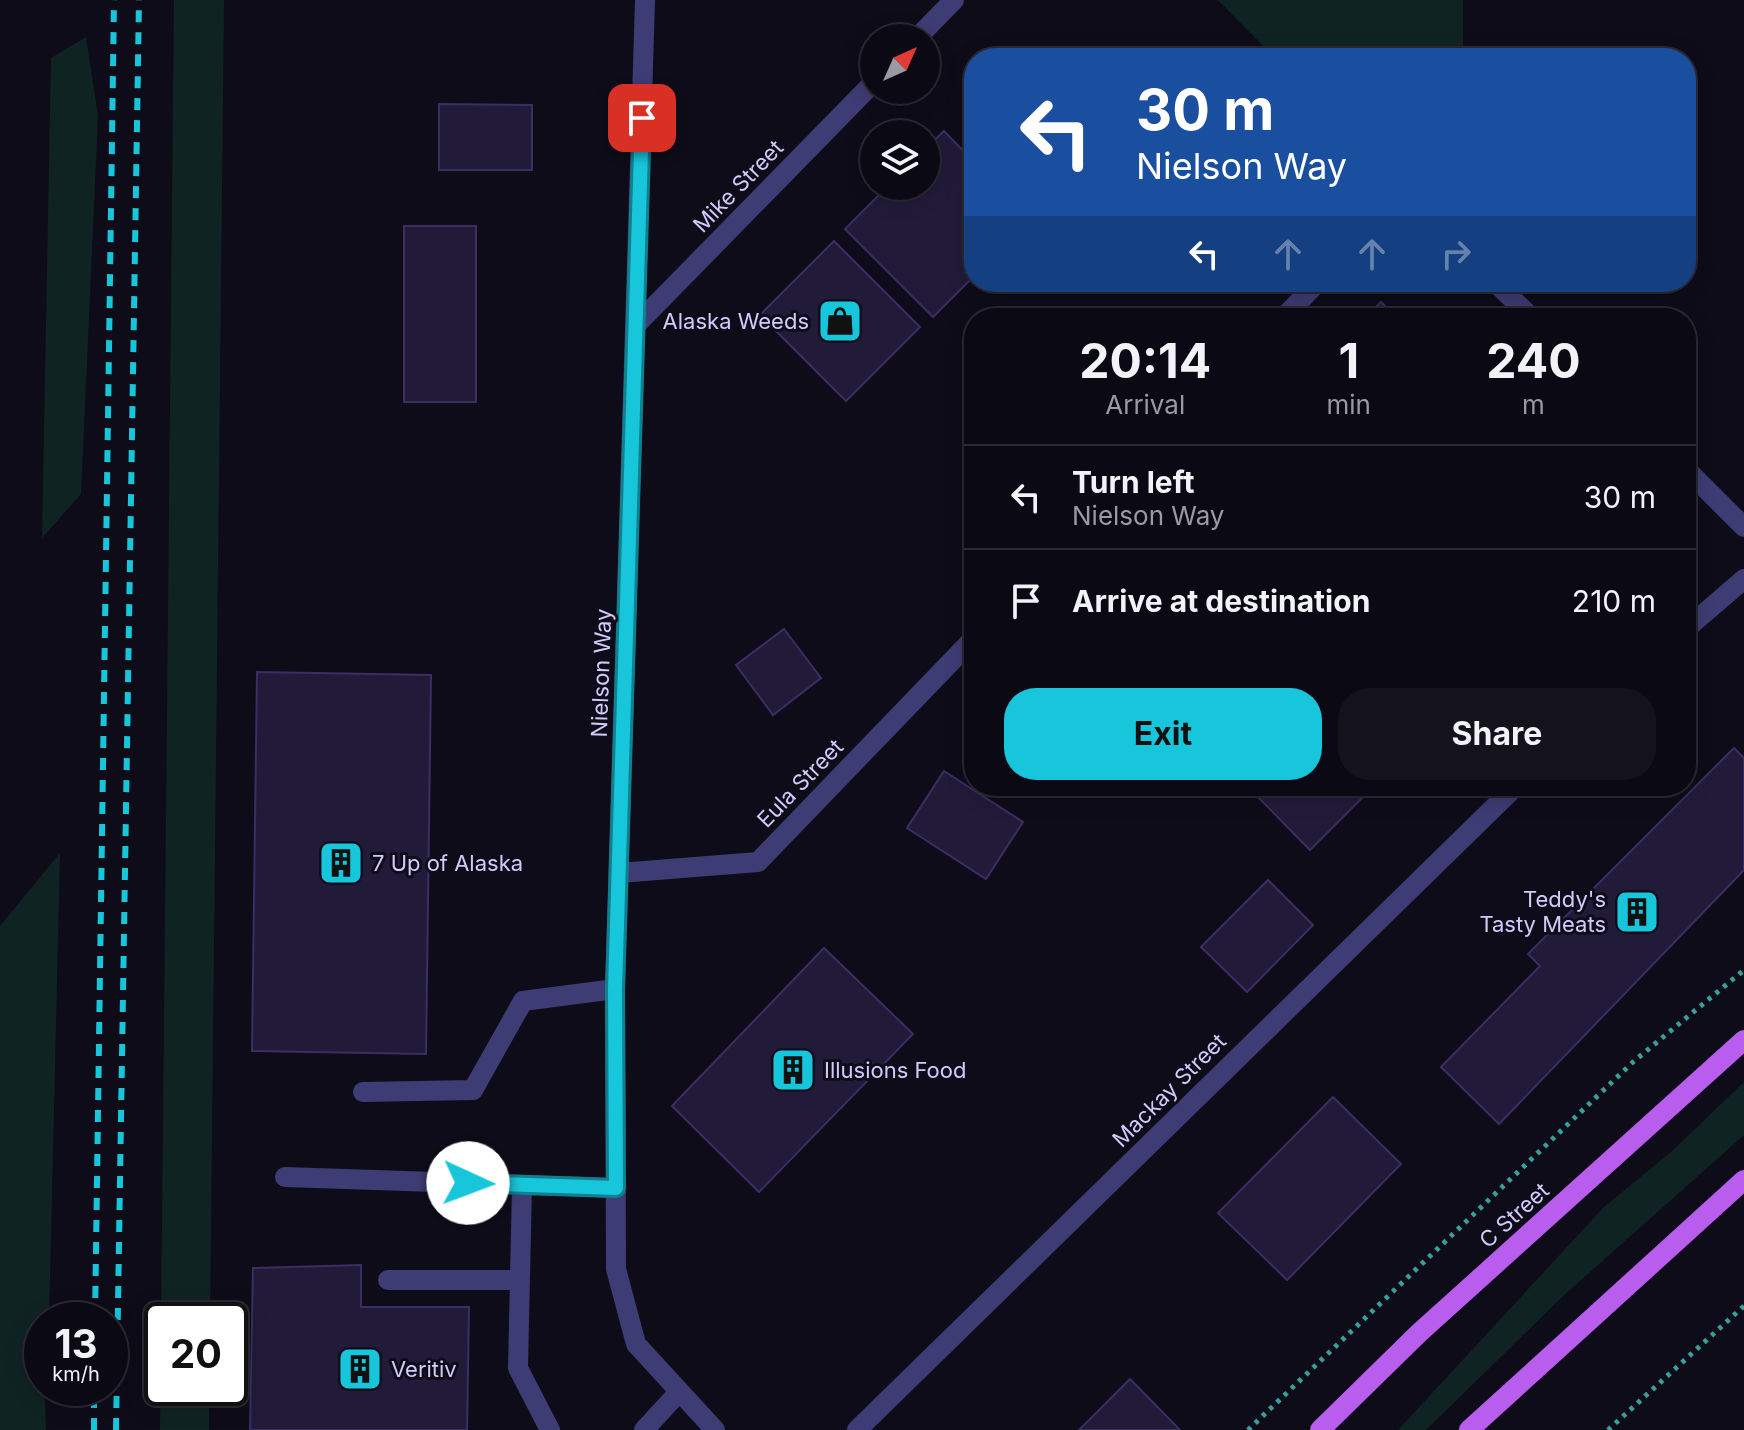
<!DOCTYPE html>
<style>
body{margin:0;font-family:Inter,sans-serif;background:#14121d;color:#f1f3f6;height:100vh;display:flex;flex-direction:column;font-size:30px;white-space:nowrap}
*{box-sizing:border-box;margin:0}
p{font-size:26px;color:#9a9aa0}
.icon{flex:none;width:44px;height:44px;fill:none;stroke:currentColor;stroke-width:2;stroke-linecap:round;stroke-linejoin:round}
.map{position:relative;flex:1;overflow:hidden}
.sheet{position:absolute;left:964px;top:308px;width:732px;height:488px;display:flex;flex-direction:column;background:#0b0914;border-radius:32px;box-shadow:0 4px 20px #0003,0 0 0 2px #2b2a34}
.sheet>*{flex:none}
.top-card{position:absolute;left:964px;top:48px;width:732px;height:244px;border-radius:32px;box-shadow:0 4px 20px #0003,0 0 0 2px #2b2a34;background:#1a4fa0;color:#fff;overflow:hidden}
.needle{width:52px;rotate:45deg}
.buttons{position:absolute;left:860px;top:24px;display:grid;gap:16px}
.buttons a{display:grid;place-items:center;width:80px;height:80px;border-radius:50%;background:#0b0914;box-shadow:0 4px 20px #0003,0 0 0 2px #2b2a34;font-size:40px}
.speed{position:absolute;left:24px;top:1302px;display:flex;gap:16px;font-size:40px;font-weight:700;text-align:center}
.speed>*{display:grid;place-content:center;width:104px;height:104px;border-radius:50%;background:#0b0914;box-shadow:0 4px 20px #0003,0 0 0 2px #2b2a34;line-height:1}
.speed small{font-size:20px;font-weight:400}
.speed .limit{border:4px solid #111;border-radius:12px;background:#fff;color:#111}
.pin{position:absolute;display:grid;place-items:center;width:68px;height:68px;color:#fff;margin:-34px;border-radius:16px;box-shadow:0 4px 12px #0006}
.me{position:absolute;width:88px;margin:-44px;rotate:92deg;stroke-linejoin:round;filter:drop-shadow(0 0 6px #0008)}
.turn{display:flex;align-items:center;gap:28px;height:168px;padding:0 40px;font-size:36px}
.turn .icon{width:104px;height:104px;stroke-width:2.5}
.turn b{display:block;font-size:56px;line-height:68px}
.lanes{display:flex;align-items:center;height:76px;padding:0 40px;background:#0003;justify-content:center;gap:40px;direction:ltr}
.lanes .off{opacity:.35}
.eta{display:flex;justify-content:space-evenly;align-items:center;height:136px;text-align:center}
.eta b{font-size:48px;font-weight:700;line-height:56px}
.action{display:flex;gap:16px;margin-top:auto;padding:16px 40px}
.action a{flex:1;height:92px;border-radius:32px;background:#17c6da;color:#111;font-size:32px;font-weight:700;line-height:92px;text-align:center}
.action a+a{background:#14121d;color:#f1f3f6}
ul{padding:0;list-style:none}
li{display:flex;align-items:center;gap:24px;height:104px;padding:0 40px;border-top:2px solid #2b2a34}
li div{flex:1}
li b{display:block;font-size:30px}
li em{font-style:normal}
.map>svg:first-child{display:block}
</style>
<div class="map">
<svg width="1744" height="1430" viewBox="0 0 1744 1430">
<rect width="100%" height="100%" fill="#0f0c1a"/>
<!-- green -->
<path fill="#102323" d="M174,0H224L210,1320H162V1388H209V1430H160Z
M1218,0H1463V58H1275Z
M86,37L98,116L81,494L42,538L51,58Z
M60,853L49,1320H42L46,1430H0V926Z
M1744,1082V1135L1562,1297L1426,1430H1398L1603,1208L1672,1151Z"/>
<!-- building -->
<path fill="#211b39" stroke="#392f63" stroke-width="2" d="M439,104L532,105V170H439Z
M944,131L974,162V276L933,317L845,229L888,186H926V148Z
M404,226H476V402H404Z
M834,241L920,327L846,401L760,315Z
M1381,302L1397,318H1365Z
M784,629L821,678L773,715L736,665Z
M257,672L431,675L426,1054L252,1051Z
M1734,748L1744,758V870L1499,1124L1441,1067L1540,966L1528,954Z
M944,771L1023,822L986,879L907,828Z
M1247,786H1358L1366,794L1310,850Z
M1268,880L1313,925L1247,992L1201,947Z
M824,948L913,1034L759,1192L672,1106Z
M1333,1097L1401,1164L1287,1280L1218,1213Z
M361,1265V1307H469L467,1430H250L253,1268Z
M1130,1379L1180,1430H1079Z"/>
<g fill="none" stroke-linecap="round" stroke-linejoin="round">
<!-- path -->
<path stroke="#38a09a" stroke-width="5" stroke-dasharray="4 6" stroke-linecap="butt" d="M1248,1430L1633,1062L1744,970
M1608,1430L1744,1306"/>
<!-- minor -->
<path stroke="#3e3c74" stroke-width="20" d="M645,0L615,989L616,1269L636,1344L715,1430
M917,38L954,0
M1495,282L1532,318
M1283,318L1318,282
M636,325L874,82
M1686,469L1744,527
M1686,629L1744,579
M619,873L758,862L974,638
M363,1092L473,1090L523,1001L615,989
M285,1177L616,1188
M522,1185L518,1368L550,1430
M388,1280H520
M644,1430L679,1392
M857,1430L1516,786"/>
<!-- major -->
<path stroke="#b85dee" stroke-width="20" d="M1320,1430L1419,1333L1744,1040
M1469,1430L1744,1180"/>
<!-- rail -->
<path stroke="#17c6da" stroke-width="6" stroke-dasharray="12 10" stroke-linecap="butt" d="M95,1320L114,0
M94,1430V1388
M116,1430L139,0"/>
</g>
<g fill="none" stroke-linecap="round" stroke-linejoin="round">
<!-- route casing -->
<g stroke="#0f818e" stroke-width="20">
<path id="route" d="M468,1183L616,1188L615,989L642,118"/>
</g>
<!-- route -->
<use href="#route" stroke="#17c6da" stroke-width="14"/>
</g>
<!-- icons -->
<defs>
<g id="shop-square" transform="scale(2.3)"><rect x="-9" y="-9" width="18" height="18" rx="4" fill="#17c6da" stroke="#0f0c1a"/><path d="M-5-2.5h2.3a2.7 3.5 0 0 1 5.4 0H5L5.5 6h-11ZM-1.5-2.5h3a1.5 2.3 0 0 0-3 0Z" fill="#111"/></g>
<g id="building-square" transform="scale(2.3)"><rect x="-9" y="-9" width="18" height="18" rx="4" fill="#17c6da" stroke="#0f0c1a"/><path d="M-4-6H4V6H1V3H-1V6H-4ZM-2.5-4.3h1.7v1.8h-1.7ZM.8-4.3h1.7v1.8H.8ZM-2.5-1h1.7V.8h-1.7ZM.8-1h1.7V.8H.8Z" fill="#111"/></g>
</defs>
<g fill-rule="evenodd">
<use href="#shop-square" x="840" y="321"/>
<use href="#building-square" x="341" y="863"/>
<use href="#building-square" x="1637" y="912"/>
<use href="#building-square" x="793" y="1070"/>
<use href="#building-square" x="360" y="1369"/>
</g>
<g text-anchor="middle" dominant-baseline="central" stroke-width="6" stroke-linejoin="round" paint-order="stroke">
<!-- street labels -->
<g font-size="22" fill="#d0cbfa" stroke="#0f0c1a">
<text transform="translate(738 186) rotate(-46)">Mike Street</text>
<text transform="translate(601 673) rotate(-88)">Nielson Way</text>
<text transform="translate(800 783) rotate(-46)">Eula Street</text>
<text transform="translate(1169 1090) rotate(-45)">Mackay Street</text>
<text transform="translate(1514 1215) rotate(-42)">C Street</text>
</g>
<!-- poi labels -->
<g font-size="22" fill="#d0cbfa" stroke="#0f0c1a" text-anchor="start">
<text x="809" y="321" text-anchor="end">Alaska Weeds</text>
<text x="372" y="863">7 Up of Alaska</text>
<text x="1606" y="899" text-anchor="end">Teddy's<tspan x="1606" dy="25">Tasty Meats</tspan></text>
<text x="824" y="1070">Illusions Food</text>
<text x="391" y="1369">Veritiv</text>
</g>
</g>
</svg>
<div class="buttons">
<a><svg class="needle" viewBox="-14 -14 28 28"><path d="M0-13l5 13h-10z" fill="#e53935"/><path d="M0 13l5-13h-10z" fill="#9a9aa0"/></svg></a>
<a><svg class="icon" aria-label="layers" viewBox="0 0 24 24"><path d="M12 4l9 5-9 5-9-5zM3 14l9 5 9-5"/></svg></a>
</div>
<div class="speed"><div>13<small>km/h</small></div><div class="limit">20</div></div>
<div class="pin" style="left:642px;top:118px;background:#d93025"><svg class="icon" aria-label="arrive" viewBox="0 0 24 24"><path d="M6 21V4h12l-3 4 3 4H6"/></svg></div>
<svg class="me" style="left:468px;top:1183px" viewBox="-20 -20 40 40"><circle r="19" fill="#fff"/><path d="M0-13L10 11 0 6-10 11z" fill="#17c6da"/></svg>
<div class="top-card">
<div class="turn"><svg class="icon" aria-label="left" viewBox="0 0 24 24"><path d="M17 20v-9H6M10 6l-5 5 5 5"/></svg><div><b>30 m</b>Nielson Way</div></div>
<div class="lanes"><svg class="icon" aria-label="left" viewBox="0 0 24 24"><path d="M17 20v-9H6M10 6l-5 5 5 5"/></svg><svg class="icon off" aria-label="ahead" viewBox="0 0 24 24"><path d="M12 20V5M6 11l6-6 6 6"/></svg><svg class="icon off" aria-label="ahead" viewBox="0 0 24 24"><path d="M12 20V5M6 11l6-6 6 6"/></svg><svg class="icon off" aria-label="right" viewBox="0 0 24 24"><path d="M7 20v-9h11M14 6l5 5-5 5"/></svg></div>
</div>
<section class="sheet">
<div class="eta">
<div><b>20:14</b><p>Arrival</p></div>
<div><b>1</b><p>min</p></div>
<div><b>240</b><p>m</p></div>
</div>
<ul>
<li><svg class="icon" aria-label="left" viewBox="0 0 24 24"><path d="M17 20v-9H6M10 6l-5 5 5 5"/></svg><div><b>Turn left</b><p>Nielson Way</p></div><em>30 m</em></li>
<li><svg class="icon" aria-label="arrive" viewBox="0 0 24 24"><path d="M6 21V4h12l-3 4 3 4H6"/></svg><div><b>Arrive at destination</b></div><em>210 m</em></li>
</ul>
<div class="action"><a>Exit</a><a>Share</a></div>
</section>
</div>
